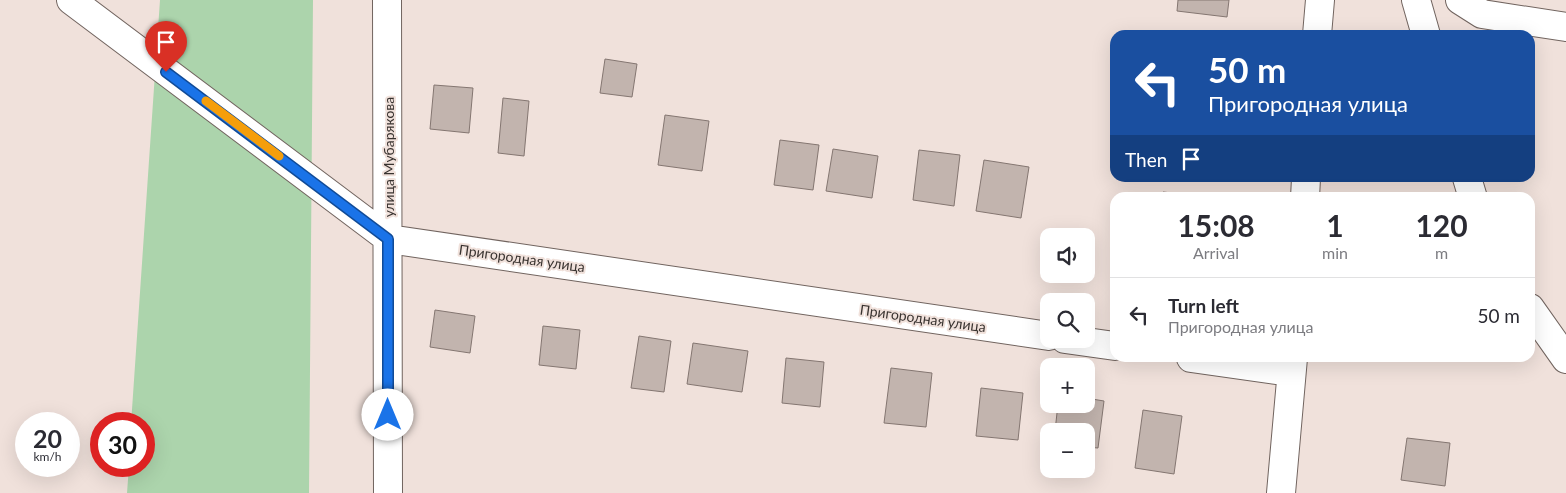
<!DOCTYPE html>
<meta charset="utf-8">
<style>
body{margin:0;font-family:Lato,sans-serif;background:#f2f2f3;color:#2b2b33;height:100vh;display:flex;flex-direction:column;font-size:19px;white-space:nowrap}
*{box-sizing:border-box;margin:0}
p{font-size:16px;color:#7c7c81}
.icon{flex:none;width:28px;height:28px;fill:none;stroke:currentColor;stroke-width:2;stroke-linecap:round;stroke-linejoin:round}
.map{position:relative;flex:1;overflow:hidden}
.sheet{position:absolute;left:1110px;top:192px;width:425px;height:170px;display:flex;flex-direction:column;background:#fff;border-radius:15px;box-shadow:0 5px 20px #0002}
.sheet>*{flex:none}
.guide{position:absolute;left:1110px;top:30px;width:425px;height:152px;border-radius:15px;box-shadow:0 5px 20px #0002;background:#1a4fa0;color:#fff;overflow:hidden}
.controls{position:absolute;left:1040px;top:228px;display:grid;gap:10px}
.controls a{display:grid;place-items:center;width:55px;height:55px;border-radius:10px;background:#fff;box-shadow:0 5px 20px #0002;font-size:25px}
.speed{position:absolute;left:15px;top:412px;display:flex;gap:10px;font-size:25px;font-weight:700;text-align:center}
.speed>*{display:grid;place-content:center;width:65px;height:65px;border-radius:50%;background:#fff;box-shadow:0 5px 20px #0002;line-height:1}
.speed small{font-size:12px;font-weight:400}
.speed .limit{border:8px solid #d22;background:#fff;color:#111}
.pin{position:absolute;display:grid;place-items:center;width:42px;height:42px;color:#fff;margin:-51px -21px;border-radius:50% 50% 50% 0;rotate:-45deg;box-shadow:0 0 5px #0007}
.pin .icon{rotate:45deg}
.me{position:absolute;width:55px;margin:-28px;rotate:0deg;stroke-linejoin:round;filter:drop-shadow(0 0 4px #0008)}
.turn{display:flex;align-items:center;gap:18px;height:105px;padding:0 15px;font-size:22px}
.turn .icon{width:65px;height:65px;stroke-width:2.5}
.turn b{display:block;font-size:35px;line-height:42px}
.then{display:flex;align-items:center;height:48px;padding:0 15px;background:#0003;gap:10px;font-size:19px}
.eta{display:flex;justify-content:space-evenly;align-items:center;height:85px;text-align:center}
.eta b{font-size:30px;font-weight:700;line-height:35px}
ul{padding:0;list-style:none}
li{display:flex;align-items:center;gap:15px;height:75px;padding:0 15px;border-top:1px solid #e1e1e2}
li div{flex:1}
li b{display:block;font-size:19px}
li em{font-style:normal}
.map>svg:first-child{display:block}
</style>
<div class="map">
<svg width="1566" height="493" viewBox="0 0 1566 493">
<rect width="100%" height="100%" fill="#f0e1db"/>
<!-- green -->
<path fill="#acd4ac" d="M160,0H313L309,493H127L129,466H144V424H131Z"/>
<!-- building -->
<path fill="#c2b4ae" stroke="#847671" d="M1178,0H1229L1227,17L1177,11Z
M605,59L637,64L632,97L600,93Z
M434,85L473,88L469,133L430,129Z
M503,98L529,101L524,156L498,153Z
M665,115L709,121L702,171L658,165Z
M780,140L819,145L813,190L774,185Z
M833,149L878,156L872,198L826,191Z
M919,150L960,155L954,206L913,200Z
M984,160L1029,167L1021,218L976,211Z
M1163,192L1199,196V198H1162Z
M435,310L475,316L470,353L430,347Z
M543,326L580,330L576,369L539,365Z
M639,336L671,341L664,392L631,388Z
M693,343L748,351L742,392L687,384Z
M786,358L824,362L820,407L782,403Z
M891,368L932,373L926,427L884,423Z
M981,388L1023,393L1018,440L976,436Z
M1086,398L1104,401L1098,448L1086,447V431H1055L1058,404H1086Z
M1143,410L1182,416L1174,474L1135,468Z
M1407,438L1450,443L1445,486L1401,480Z"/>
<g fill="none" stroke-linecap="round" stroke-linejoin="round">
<!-- minor casing -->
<g stroke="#71645f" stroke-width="30">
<path id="minor" d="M71,0L389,239L1049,336
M387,0L388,493
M1416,0L1426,35
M1460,0L1482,14L1566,27
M1317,35L1320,0
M1467,178L1473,198
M1305,198L1306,178
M1530,308L1566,359
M1065,339L1115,346
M1191,358L1291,372
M1281,493L1293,358"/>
</g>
<!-- minor -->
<use href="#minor" stroke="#fff" stroke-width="28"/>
</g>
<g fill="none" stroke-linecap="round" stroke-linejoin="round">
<!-- route casing -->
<g stroke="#114b97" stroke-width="12">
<path id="route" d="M166,72L388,239V415"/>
</g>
<!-- route -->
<use href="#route" stroke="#1a73e8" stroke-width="9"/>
<!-- slow -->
<path stroke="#f59e0b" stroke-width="9" d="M206,101L279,156"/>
</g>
<g text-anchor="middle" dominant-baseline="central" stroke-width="4" stroke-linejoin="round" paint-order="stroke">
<!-- street labels -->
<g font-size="14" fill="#393330" stroke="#f0e1db">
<text transform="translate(388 157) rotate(-90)">улица Мубарякова</text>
<text transform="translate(522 258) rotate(8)">Пригородная улица</text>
<text transform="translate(923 318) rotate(8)">Пригородная улица</text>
</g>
</g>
</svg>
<div class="controls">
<a><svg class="icon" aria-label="sound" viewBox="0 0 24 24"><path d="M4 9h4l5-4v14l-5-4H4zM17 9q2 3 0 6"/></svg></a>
<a><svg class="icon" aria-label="search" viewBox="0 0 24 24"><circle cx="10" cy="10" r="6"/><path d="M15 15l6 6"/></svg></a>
<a>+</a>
<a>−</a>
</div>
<div class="speed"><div>20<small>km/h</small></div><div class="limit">30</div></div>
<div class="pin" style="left:166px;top:72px;background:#d93025"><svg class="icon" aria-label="arrive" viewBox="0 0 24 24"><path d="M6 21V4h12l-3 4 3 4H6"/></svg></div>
<svg class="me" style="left:388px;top:415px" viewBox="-20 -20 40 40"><circle r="19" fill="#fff"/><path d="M0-13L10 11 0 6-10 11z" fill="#1a73e8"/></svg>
<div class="guide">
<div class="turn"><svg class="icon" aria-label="left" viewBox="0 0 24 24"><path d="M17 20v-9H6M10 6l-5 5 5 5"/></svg><div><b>50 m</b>Пригородная улица</div></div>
<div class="then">Then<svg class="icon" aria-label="arrive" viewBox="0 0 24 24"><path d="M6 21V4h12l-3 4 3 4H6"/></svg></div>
</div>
<section class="sheet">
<div class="eta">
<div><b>15:08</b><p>Arrival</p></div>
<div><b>1</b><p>min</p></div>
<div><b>120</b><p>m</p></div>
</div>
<ul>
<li><svg class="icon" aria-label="left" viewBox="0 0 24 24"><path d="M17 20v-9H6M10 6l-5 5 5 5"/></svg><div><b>Turn left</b><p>Пригородная улица</p></div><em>50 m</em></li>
</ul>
</section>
</div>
